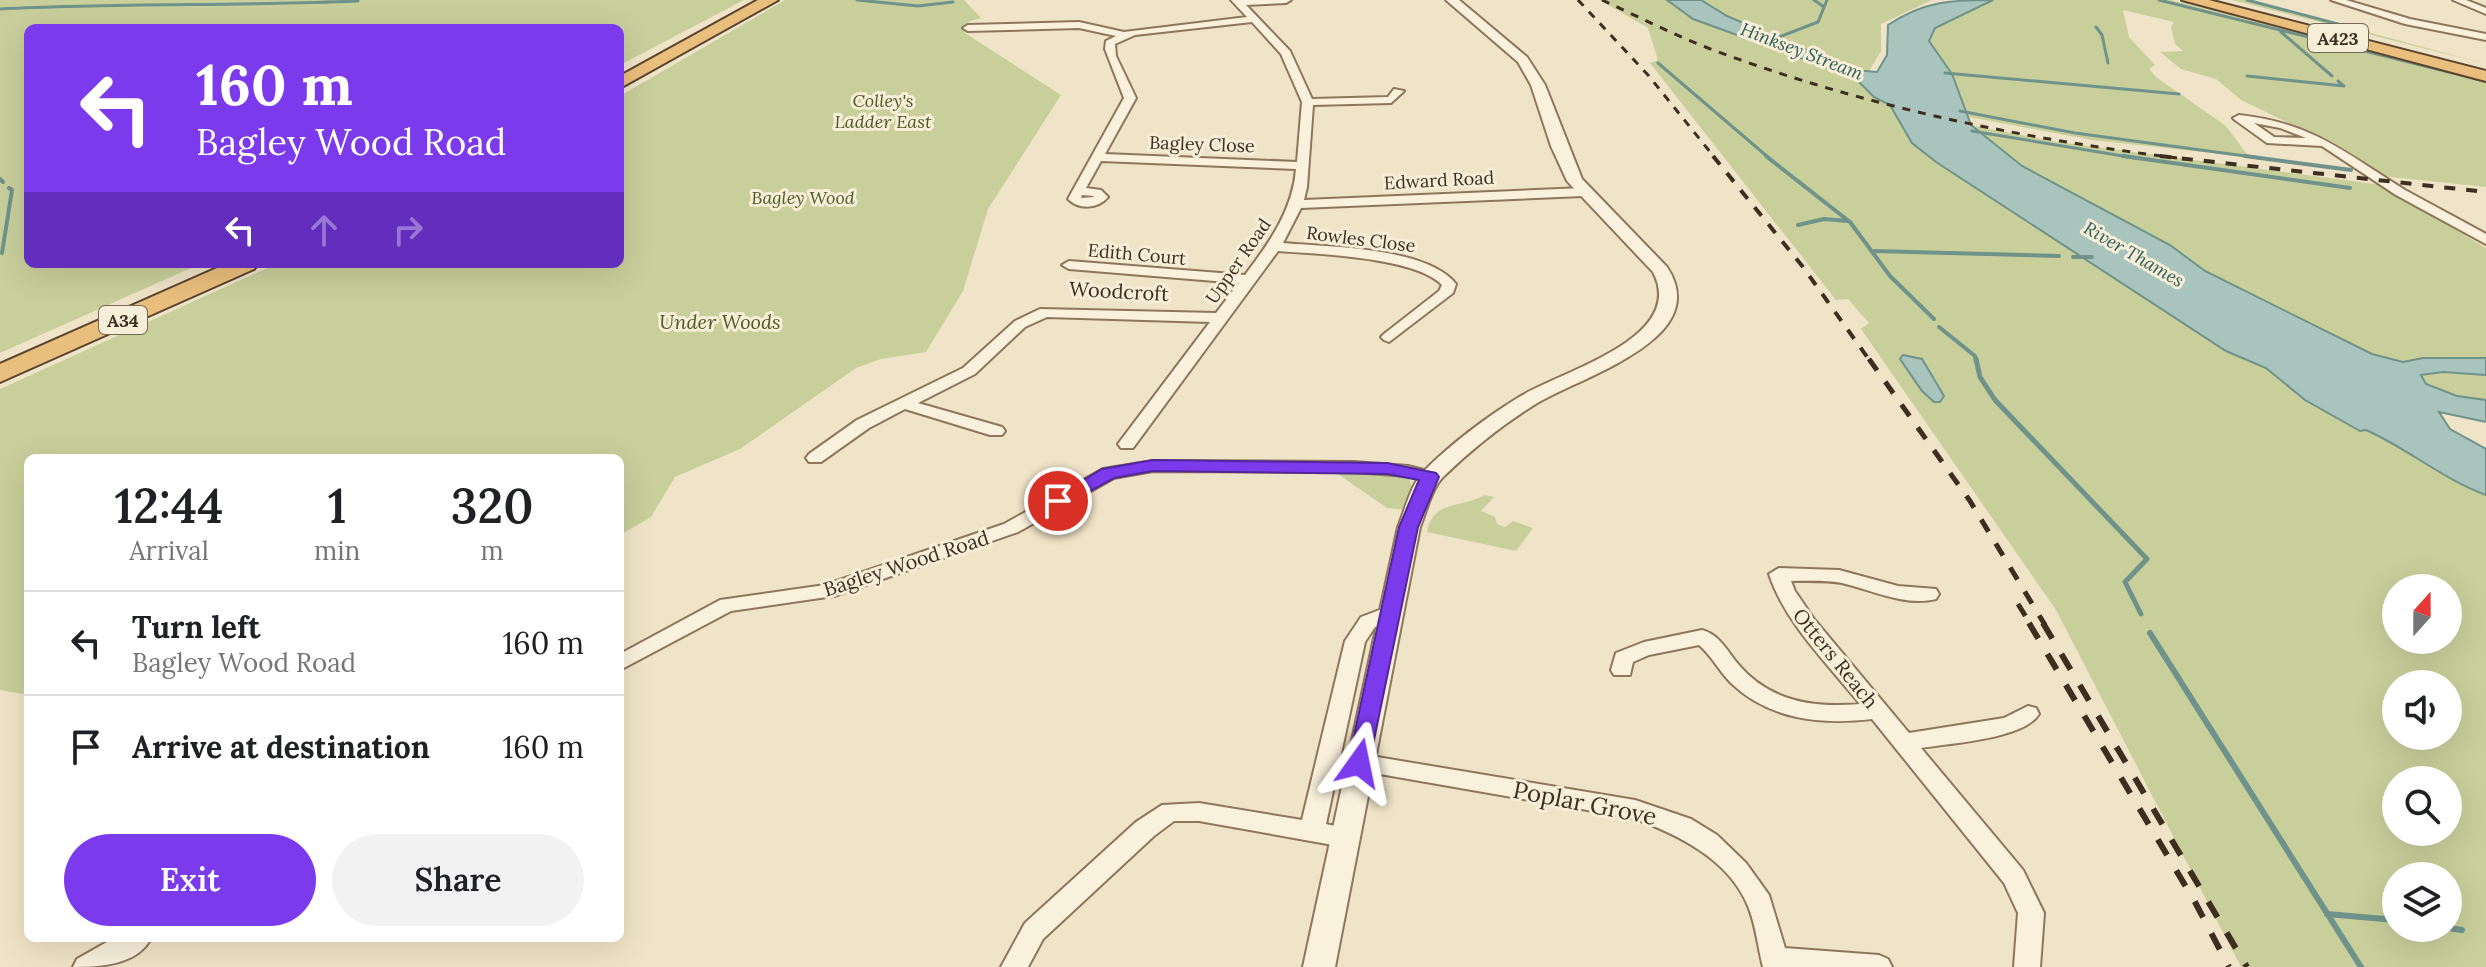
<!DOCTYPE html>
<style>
body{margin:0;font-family:Lora,serif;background:#f2f2f2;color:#202124;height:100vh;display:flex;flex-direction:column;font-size:30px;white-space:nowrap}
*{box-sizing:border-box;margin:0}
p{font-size:26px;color:#757577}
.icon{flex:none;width:44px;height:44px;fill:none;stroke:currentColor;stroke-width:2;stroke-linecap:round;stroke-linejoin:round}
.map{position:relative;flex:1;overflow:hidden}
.drawer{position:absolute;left:24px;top:454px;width:600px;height:488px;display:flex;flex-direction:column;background:#fff;border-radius:12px;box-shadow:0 8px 32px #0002}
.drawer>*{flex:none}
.hud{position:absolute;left:24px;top:24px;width:600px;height:244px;border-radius:12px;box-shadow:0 8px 32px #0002;background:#7c3aed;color:#fff;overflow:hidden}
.needle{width:52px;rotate:21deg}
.tools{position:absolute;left:2382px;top:574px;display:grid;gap:16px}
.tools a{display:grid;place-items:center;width:80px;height:80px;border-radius:50%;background:#fff;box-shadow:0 8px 32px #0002;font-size:40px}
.pin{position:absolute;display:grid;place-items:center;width:68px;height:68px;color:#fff;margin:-34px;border:4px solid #fff;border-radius:50%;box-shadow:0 2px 8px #0007}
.me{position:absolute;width:88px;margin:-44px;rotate:12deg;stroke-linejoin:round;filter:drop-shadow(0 0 6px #0008)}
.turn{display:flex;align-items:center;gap:28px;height:168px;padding:0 40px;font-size:36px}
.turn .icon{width:104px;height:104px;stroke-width:2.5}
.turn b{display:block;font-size:56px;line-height:68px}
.lanes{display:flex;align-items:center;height:76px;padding:0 40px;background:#0003;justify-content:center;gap:40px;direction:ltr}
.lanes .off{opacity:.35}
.eta{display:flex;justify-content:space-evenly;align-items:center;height:136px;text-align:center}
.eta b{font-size:48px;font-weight:600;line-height:56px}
.button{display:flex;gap:16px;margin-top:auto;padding:16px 40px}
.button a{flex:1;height:92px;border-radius:48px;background:#7c3aed;color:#fff;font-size:32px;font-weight:600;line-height:92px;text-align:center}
.button a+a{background:#f2f2f2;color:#202124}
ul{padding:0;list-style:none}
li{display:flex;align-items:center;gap:24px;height:104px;padding:0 40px;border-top:2px solid #e0e0e0}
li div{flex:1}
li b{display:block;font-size:30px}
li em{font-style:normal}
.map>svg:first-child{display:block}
</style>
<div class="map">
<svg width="2486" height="967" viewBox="0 0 2486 967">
<rect width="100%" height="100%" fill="#f0e4c8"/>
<!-- green -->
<path fill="#c9cf9b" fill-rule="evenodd" d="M0,0H744L620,65V28H28V264H200L0,353Z
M785,0H964L981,18L968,22L965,33L1061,95L988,209L963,291L926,352L881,359L856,368L740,449L675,477L651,517L620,535V458H28V695L0,690V389L276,264H620V96Z
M1600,0H1667L1693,19L1855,78L1875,97L1890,105L1912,143L1936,162L2226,351L2266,368L2305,400L2398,444L2471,490L2486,495V967H2241L2056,610L1861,329L1869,323L1848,299L1836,300L1650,63L1658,60L1648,28ZM2396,588H2448V640H2396ZM2396,684H2448V736H2396ZM2396,780H2448V832H2396ZM2396,876H2448V928H2396Z
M1701,0H1932L1881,24V51L1868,73L1854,70L1727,16Z
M1993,0H2171L2486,80V187L2381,176L2315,136L2241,100L2216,79L2181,69L2160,52L2183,51L2175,44L2171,27L2174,22L2123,10L2129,37L2155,65L2149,69L2156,77L2226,126L2249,157L2092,140L1969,117L1952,74L1929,41L1935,28Z
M2232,0H2249L2486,64Z
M1970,125L2058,142L2382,185L2486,248V358H2423L2403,362L2372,354L2205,271L2170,245L2022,166Z
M2443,372L2486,375V400L2457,396L2426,384L2421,374Z
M1335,472H1384L1409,478L1413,490L1405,510L1387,508Z
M1484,495L1494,497L1481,511L1495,517L1497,524L1505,527L1513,521L1533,528L1516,551L1427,532C1433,499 1461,509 1484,495Z"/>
<!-- water -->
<path fill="#a9c4bc" stroke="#6f938a" stroke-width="2" d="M1667,0H1701L1727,16L1854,70L1877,72L1887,55L1888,25C1924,1 1951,0 1993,0L1935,28L1929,41L1952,74L1971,125L2022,166L2170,245L2205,271L2372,354L2403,362L2423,358H2486V375L2443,372L2421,375L2426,384L2457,396L2486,400V422L2439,412L2450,429L2486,449V495C2444,480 2407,448 2366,430L2360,431L2305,400L2266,368L2226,351L1936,162L1912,143L1890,105L1874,97L1855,78L1693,19Z
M1903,355L1922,359L1944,396L1940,402H1934L1922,391L1900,359Z"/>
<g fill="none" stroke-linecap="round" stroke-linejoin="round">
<!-- stream-far3 -->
<path stroke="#6f938a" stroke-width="3" d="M857,0L918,6L953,2
M1814,0L1824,7
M2159,0L2481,80
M2247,0L2368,32
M0,9C119,3 238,6 358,1
M2096,27L2102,35L2108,63
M2281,32L2332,76
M1774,39L1818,22L1827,0
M1658,63L1769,158
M1945,73L2179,94
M2247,76L2344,86L2338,81
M1960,111L2075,133L2260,158
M1972,131L2135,158"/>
<!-- stream-far2 -->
<path stroke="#6f938a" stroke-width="4" d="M1766,156L1850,222L1890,276L1934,319
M2123,156L2350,188
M2245,156L2351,170
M0,179L3,182
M1798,225L1824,219L1848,221
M1874,251L2059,256
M2,253L12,190L9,188
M2073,257H2092
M1939,327L1975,356L1976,361"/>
<!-- stream-far1 -->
<path stroke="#6f938a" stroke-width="5" d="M1976,359L1980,377L1995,400L2147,559L2125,582L2141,614"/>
<!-- stream -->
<path stroke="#6f938a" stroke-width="6" d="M2150,633L2361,967
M2327,914L2396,920
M2448,928L2462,930"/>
<!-- minor casing -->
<g stroke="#8d765c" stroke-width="4">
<path id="minor" d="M1231,0H1291L1286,3L1246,5L1290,51L1312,99L1388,97L1394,89L1404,91L1391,103L1313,105L1307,187L1304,200L1583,188L1589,192L1583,196L1301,208L1283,243C1328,247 1427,247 1456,284L1453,293L1389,342L1384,340L1381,337L1384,334L1439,291L1442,285C1416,257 1316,254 1278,251L1133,448H1121L1118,444L1210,322L1047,317L1025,327L975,374L918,403L1002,427L1005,431L1002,435H990L905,409L869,428L821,462H809L806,458L809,454L857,420L963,368L1015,321L1040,309L1216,313L1239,283L1069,269L1062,265L1069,261L1245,275C1269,243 1293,210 1296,169L1101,161L1086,188L1101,190L1108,197C1098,209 1079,210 1068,199L1124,98L1105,49L1106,41L1116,36L1079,28L968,31L963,28L968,25L1079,22L1124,32L1247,17ZM1252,22L1281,54L1302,102L1297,162L1105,154L1136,98L1116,56L1115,44L1135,35ZM1082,195L1093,196L1094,197L1081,198Z
M2331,0H2346L2410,19L2486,34V40L2405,24Z
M2453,0H2466L2486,8V14Z
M2239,115C2313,123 2345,153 2405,190C2432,205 2459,219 2486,234V244L2396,195L2322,146L2267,143L2235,120L2233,118ZM2254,123L2280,128L2306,138L2274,137Z
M1153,461L1354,462L1408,466L1436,473L1439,477L1430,482L1407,476L1354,472L1153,471L1114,478L1018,532L834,596L731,611L620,670V654L720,600L825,585L1004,524L1103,469Z
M1779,568L1839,570L1898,586L1936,589L1939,594L1936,599C1905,607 1872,590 1842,583C1826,580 1808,581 1791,581L1795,591L1814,619L1909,733L2004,718L2028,706L2036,708L2039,714C2024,739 1950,743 1921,748L2023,870L2044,913L2040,967H2014L2018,913L2004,883L1872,719C1821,725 1770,720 1731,683C1719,671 1712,656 1699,645L1649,655L1633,662L1630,675H1614L1611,670L1616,653L1644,642L1702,630C1720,635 1727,651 1738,664C1770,702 1814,708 1860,704C1828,664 1785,623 1769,574Z
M1390,606L1397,608L1400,613L1397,618L1375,627L1365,642L1326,824L1353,830L1356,837L1353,844L1344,847L1199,821H1174L1154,836L1043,939L1028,967H1001L1025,923L1136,822L1162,805L1199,803L1302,820L1345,641L1361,617Z
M1359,754L1635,800L1691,819L1717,835L1746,863L1769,895L1785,948L1879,955L1888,959L1892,967H1763C1758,948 1756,925 1748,906C1729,859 1677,834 1633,818L1351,769L1348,763L1351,757Z
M114,938H151C138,965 99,967 73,967L77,959Z"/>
</g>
<!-- tertiary casing -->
<g stroke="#8d765c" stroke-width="4">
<path id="tertiary" d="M1446,0H1459L1527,57L1545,85L1582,179L1667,267C1715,340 1578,377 1534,405C1502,425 1470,451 1443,477C1432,488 1426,512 1420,527L1335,967H1303L1398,527C1405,510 1411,484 1424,471C1451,444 1488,416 1521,396C1562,371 1688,338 1653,272L1567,181L1551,146L1531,85L1518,62Z"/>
</g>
<!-- trunk casing -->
<g stroke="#5b4430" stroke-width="4">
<path id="trunk" d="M758,0H778L620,88V76Z
M2182,0H2209L2486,71V81Z
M226,264H258L254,269L0,382V364Z"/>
</g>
<!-- minor -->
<use href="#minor" fill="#faf1dc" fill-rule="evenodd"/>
<!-- tertiary -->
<use href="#tertiary" fill="#faf1dc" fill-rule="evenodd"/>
<!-- trunk -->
<use href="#trunk" fill="#eabe7c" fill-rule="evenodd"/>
<!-- rail-far3 -->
<path stroke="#3d2e20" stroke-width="3" stroke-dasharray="8 8" stroke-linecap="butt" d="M1578,0L1648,75L1715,158
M1602,0C1637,16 1672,34 1708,48C1858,105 2017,138 2177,158"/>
<!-- rail-far2 -->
<path stroke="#3d2e20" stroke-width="4" stroke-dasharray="11 11" stroke-linecap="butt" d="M1713,156L1803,267L1870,361
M2160,156L2486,192"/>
<!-- rail-far1 -->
<path stroke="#3d2e20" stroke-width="5" stroke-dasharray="14 14" stroke-linecap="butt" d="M1869,359L1970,501L2045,625
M2018,604L2031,625"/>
<!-- rail -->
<path stroke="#3d2e20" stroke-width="6" stroke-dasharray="18 18" stroke-linecap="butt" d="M2029,623L2195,902L2229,967
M2043,623L2247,967"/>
</g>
<!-- route -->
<path fill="#7c3aed" stroke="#51269a" stroke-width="2" d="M1153,460L1387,463L1436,473L1439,477L1418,527L1368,769H1351L1348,763L1399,527L1419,480L1387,474L1153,471L1114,478L1065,505H1052L1049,501L1102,469Z"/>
<g text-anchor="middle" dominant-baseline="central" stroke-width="6" stroke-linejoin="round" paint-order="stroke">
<!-- shield labels -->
<g fill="#f7eed8" stroke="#756857" stroke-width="2">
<rect x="2308" y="24" width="60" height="28" rx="6"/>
<rect x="99" y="306" width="48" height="28" rx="6"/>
</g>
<g font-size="18" font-weight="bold" fill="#3d2e20">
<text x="2338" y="38">A423</text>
<text x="123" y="320">A34</text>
</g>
<!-- far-water labels -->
<g font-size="18" font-style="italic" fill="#2f5d5a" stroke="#f7eed8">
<text transform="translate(1802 51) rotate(21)">Hinksey Stream</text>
<text transform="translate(2134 254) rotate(30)">River Thames</text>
</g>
<!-- far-park labels -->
<g font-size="18" font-style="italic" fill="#4d5a26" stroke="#f7eed8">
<text x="883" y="100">Colley's<tspan x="883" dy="21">Ladder East</tspan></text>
<text x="803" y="197">Bagley Wood</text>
</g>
<!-- far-street labels -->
<g font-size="18" fill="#3d2e20" stroke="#f7eed8">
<text transform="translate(1202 144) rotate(2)">Bagley Close</text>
<text transform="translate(1439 180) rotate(-3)">Edward Road</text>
<text transform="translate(1361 239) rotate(7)">Rowles Close</text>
<text transform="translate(1137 254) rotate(5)">Edith Court</text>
<text transform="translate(1238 261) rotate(-55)">Upper Road</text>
</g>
<!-- street labels -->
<g font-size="20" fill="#3d2e20" stroke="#f7eed8">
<text transform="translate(1119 291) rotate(3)">Woodcroft</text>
<text transform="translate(906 563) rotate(-18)">Bagley Wood Road</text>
<text transform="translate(1836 658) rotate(51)">Otters Reach</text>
</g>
<!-- park labels -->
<g font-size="20" font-style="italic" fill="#4d5a26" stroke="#f7eed8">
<text x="720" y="321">Under Woods</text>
</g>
<!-- near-street labels -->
<g font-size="24" fill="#3d2e20" stroke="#f7eed8">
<text transform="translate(1585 803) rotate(11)">Poplar Grove</text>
</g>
</g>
</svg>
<div class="tools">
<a><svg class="needle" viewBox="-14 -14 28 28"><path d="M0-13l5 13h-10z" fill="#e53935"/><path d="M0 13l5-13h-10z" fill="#757577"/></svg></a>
<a><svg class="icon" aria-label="sound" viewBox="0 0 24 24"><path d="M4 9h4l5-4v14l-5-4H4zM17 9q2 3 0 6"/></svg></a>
<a><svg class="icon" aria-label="search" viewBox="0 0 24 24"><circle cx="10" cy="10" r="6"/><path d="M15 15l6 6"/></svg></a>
<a><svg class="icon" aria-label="layers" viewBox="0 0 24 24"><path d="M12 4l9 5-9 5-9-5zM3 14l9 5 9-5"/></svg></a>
</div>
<div class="pin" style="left:1058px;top:501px;background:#d93025"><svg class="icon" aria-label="arrive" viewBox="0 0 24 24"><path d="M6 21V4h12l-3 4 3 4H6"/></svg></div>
<svg class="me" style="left:1359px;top:763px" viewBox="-20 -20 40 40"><path d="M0-17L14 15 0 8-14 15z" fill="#7c3aed" stroke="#fff" stroke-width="4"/></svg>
<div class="hud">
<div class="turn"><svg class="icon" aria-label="left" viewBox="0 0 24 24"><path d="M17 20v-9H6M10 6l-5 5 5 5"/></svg><div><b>160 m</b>Bagley Wood Road</div></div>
<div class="lanes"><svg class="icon" aria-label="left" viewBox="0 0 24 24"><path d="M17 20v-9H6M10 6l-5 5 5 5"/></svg><svg class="icon off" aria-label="ahead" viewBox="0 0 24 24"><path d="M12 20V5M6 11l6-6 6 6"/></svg><svg class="icon off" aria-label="right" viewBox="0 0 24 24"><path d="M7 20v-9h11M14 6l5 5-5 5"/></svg></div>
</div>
<section class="drawer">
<div class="eta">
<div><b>12:44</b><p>Arrival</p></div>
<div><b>1</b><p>min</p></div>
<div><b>320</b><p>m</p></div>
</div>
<ul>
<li><svg class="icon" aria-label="left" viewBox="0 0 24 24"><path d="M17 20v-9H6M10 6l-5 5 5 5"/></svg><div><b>Turn left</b><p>Bagley Wood Road</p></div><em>160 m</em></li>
<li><svg class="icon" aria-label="arrive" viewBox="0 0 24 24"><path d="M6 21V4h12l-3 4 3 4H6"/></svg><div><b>Arrive at destination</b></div><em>160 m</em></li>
</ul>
<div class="button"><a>Exit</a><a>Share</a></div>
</section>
</div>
